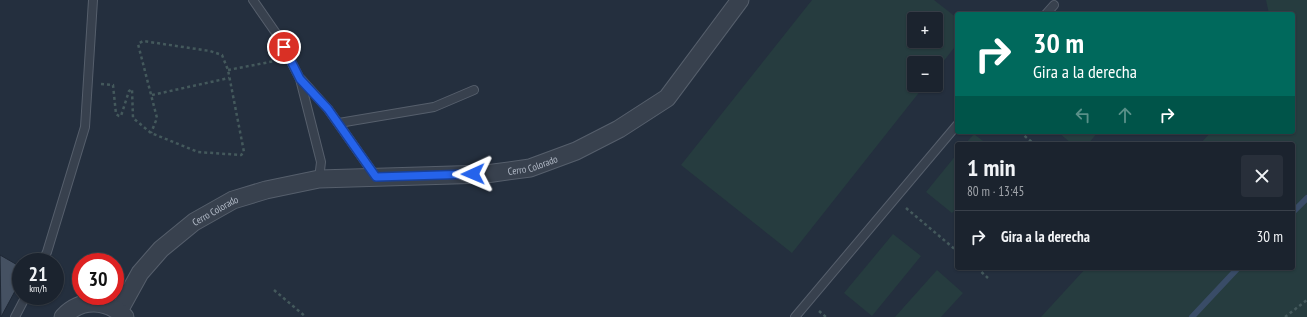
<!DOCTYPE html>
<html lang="es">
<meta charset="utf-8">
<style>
body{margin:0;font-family:"PT Sans Narrow",sans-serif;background:#282f3a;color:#f1f3f6;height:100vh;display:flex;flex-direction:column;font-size:15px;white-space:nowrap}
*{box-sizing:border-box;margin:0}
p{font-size:13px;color:#a0a4aa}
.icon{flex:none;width:22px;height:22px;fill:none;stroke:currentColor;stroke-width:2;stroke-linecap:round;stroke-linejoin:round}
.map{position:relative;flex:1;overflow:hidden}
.details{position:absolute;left:955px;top:142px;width:340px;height:128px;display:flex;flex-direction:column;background:#1b232e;border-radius:4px;box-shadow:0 1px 3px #0004,0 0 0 1px #39404a}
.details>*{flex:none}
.top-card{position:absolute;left:955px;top:12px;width:340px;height:122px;border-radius:4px;box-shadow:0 1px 3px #0004,0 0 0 1px #39404a;background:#00695c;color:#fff;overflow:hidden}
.fabs{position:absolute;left:907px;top:12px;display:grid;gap:8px}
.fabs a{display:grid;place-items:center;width:36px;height:36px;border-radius:4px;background:#1b232e;box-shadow:0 1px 3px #0004,0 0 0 1px #39404a;font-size:20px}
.speed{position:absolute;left:12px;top:253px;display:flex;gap:8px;font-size:20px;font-weight:700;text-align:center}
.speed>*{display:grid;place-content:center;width:52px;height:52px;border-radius:50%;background:#1b232e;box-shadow:0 1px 3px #0004,0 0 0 1px #39404a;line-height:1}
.speed small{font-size:10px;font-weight:400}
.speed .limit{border:6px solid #d22;background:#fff;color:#111}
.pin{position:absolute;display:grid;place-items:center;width:34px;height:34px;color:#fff;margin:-17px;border:2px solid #fff;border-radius:50%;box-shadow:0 1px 4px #0007}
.me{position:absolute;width:44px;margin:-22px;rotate:269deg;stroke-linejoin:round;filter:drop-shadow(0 0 3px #0008)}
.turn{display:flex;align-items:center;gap:14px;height:84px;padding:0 12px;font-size:18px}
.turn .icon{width:52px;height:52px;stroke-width:2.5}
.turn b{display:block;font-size:28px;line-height:34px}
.lanes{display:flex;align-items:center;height:38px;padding:0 12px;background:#0003;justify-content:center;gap:20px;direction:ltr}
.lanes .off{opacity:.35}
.round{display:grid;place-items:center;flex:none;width:42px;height:42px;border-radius:4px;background:#282f3a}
.head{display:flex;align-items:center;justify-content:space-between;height:68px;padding:0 12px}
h1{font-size:24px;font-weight:600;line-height:30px}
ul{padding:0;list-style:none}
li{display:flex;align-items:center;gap:12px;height:52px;padding:0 12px;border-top:1px solid #39404a}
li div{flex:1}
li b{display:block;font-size:15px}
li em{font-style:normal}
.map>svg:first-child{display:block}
</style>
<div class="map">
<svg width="1307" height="317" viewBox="0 0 1307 317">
<rect width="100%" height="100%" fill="#242f3e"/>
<!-- green -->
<path fill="#263c3f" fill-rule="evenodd" d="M812,0H934L957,18V44L936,71V63H914V85H925L792,253L681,165ZM914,19H936V41H914Z
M1266,0H1307V317H1041L1086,268H1293V144H1200L1211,132H1293V14H1269Z
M1058,132H1098L1088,144H1072Z
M974,134L987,144H965Z
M957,154V208L952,213L926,192Z
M893,234L921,256L872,316L844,293Z
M937,270L963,293L941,317H895Z"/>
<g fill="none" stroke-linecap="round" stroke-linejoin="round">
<!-- stream -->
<path stroke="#394c67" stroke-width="6" d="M1293,212L1307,198
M1192,317L1238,268"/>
</g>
<!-- building -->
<path fill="#455162" stroke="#1f2835" d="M0,255L21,267V280L1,317Z"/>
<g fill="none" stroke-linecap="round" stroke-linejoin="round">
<!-- lane casing -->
<g stroke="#565f6c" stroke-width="10">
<path id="lane" d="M253,0L278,36L300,79L321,162L319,179
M1046,14L1054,5
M301,79L328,109L376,177
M339,123L434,107L474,90
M42,262L47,252L85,127L93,0
M15,317L26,296
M795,317L957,125"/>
</g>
<!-- street casing -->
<g stroke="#565f6c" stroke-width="19">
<g id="street">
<path id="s1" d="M119,311L140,273L161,249L194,222L233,200L266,190L319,179L486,174L530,168L576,151L619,129L667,98L740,0"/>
<path d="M63,317C81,298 107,299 125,317"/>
</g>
</g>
<!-- path -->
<path stroke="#44595c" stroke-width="2.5" stroke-dasharray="3 3" stroke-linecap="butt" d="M228,70L275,61
M101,84L113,85L116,114L119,116H121L129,91L132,89L133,118L151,133L198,152L241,155L244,152L228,70L222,55L210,51L143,41L138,44L157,118L151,133
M152,95L229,78
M1020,132L1034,144
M906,208L957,251
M977,268L988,278
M274,290L306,317
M819,311L826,317
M1285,317L1307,300"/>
<!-- lane -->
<use href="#lane" stroke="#38414e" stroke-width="8"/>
<!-- street -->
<use href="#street" stroke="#38414e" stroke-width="17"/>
</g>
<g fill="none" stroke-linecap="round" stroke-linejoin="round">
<!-- route casing -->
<g stroke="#184099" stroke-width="10">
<path id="route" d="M284,47L300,79L328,109L376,177L473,174"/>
</g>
<!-- route -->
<use href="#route" stroke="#2563eb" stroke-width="7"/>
</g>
<g text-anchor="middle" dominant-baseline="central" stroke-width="4" stroke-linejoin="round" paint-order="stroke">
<!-- street labels -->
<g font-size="10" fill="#b4bcc9" stroke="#1d2633">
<text stroke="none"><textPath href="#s1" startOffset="466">Cerro Colorado</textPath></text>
<text stroke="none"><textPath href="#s1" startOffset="142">Cerro Colorado</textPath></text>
</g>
</g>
</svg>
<div class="fabs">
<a>+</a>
<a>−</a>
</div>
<div class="speed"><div>21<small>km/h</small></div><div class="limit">30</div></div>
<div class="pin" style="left:284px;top:47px;background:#d93025"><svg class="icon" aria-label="arrive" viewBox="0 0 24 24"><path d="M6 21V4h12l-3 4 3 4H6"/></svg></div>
<svg class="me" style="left:473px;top:174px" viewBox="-20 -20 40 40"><path d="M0-17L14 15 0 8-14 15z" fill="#2563eb" stroke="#fff" stroke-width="4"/></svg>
<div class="top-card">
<div class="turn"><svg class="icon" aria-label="right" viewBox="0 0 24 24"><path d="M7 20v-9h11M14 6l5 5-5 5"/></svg><div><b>30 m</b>Gira a la derecha</div></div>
<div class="lanes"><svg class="icon off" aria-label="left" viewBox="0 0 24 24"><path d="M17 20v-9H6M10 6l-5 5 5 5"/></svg><svg class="icon off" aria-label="ahead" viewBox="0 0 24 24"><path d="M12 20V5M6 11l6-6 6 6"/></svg><svg class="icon" aria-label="right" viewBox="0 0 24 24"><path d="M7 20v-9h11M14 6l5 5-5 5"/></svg></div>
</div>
<section class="details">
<div class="head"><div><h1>1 min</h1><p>80 m · 13:45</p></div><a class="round"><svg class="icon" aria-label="close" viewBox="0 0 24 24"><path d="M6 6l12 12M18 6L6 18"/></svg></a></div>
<ul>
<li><svg class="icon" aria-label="right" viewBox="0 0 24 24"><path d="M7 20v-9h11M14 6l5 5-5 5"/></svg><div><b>Gira a la derecha</b></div><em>30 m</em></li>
</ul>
</section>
</div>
